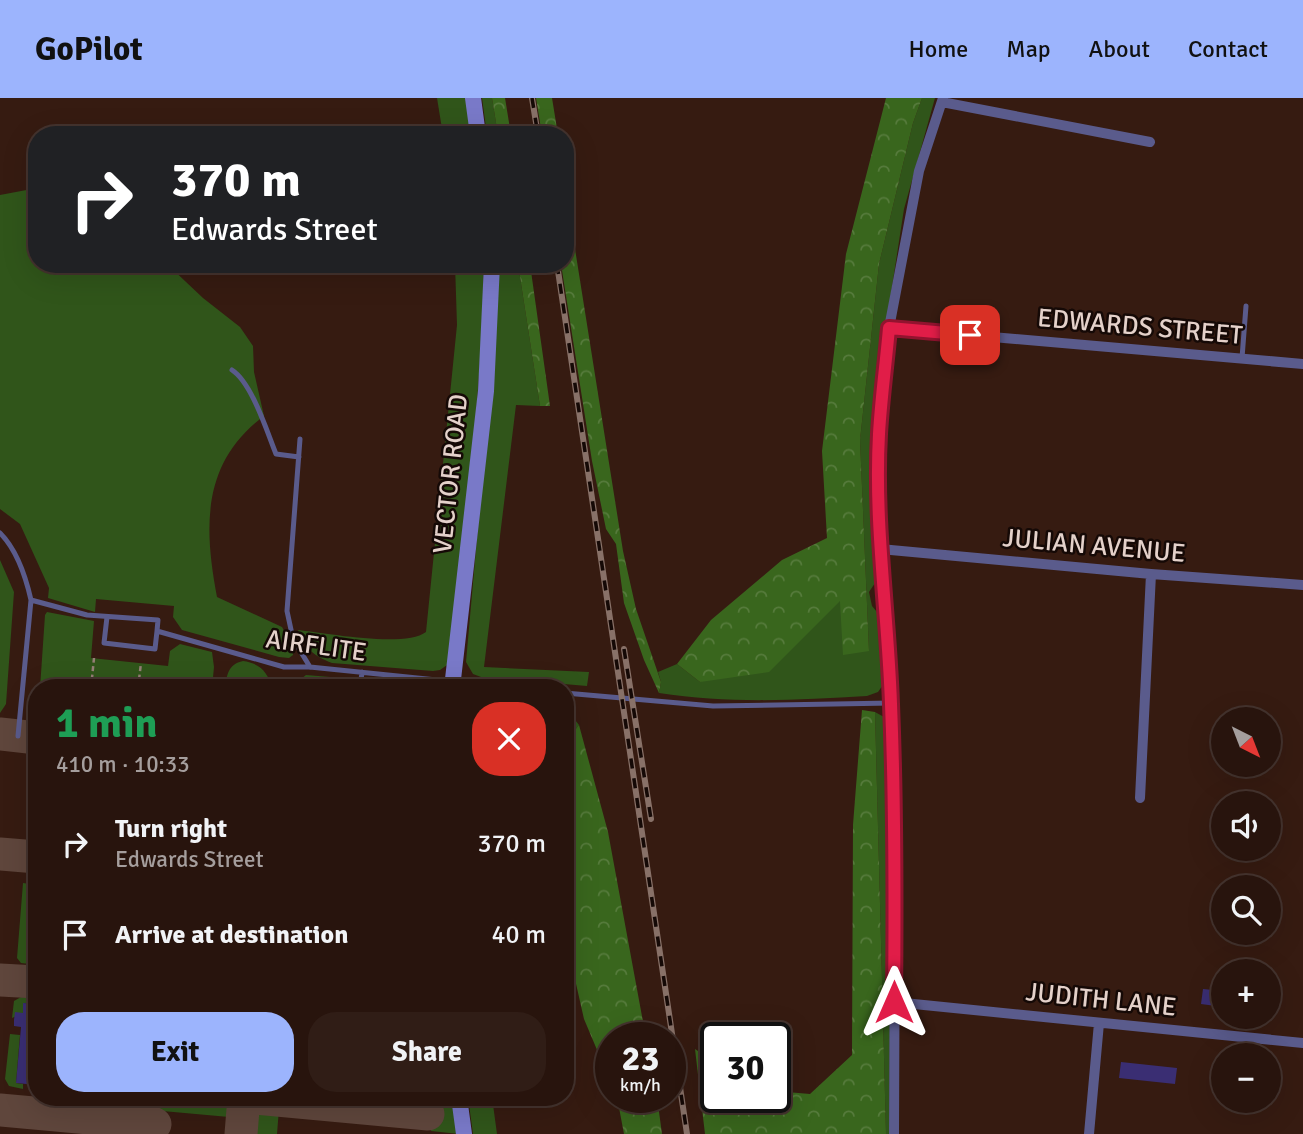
<!DOCTYPE html>
<meta charset="utf-8">
<style>
body{margin:0;font-family:Signika,sans-serif;background:#301d16;color:#f1f3f6;height:100vh;display:flex;flex-direction:column;font-size:26px;white-space:nowrap}
*{box-sizing:border-box;margin:0}
p{font-size:23px;color:#a59e9d}
.icon{flex:none;width:38px;height:38px;fill:none;stroke:currentColor;stroke-width:2;stroke-linecap:round;stroke-linejoin:round}
.map{position:relative;flex:1;overflow:hidden}
.panel{position:absolute;left:28px;top:581px;width:546px;height:427px;display:flex;flex-direction:column;background:#28140d;border-radius:28px;box-shadow:0 7px 28px #0002,0 0 0 2px #44332e}
.panel>*{flex:none}
.banner{position:absolute;left:28px;top:28px;width:546px;height:147px;border-radius:28px;box-shadow:0 7px 28px #0002,0 0 0 2px #44332e;background:#202124;color:#fff;overflow:hidden}
.needle{width:46px;rotate:138deg}
.buttons{position:absolute;left:1211px;top:609px;display:grid;gap:14px}
.buttons a{display:grid;place-items:center;width:70px;height:70px;border-radius:50%;background:#28140d;box-shadow:0 7px 28px #0002,0 0 0 2px #44332e;font-size:35px}
.speed{position:absolute;left:595px;top:924px;display:flex;gap:14px;font-size:35px;font-weight:700;text-align:center}
.speed>*{display:grid;place-content:center;width:91px;height:91px;border-radius:50%;background:#28140d;box-shadow:0 7px 28px #0002,0 0 0 2px #44332e;line-height:1}
.speed small{font-size:18px;font-weight:400}
.speed .limit{border:4px solid #111;border-radius:10px;background:#fff;color:#111}
.pin{position:absolute;display:grid;place-items:center;width:60px;height:60px;color:#fff;margin:-30px;border-radius:14px;box-shadow:0 4px 10px #0006}
.me{position:absolute;width:77px;margin:-38px;rotate:0deg;stroke-linejoin:round;filter:drop-shadow(0 0 5px #0008)}
.turn{display:flex;align-items:center;gap:24px;height:147px;padding:0 28px;font-size:32px}
.turn .icon{width:91px;height:91px;stroke-width:2.5}
.turn b{display:block;font-size:49px;line-height:60px}
.round{display:grid;place-items:center;flex:none;width:74px;height:74px;border-radius:28px;background:#301d16}
.overview{display:flex;align-items:center;justify-content:space-between;height:119px;padding:0 28px}
h1{font-size:42px;font-weight:700;line-height:52px;color:#1e9e55}
.action{display:flex;gap:14px;margin-top:auto;padding:14px 28px}
.action a{flex:1;height:80px;border-radius:28px;background:#9cb4fd;color:#111;font-size:28px;font-weight:700;line-height:80px;text-align:center}
.action a+a{background:#301d16;color:#f1f3f6}
ul{padding:0;list-style:none}
li{display:flex;align-items:center;gap:21px;height:91px;padding:0 28px}
li div{flex:1}
li b{display:block;font-size:26px}
li em{font-style:normal}
header{display:flex;align-items:center;gap:42px;box-sizing:border-box;height:98px;padding:0 35px;background:#9cb4fd;color:#111}
header strong{font-size:33px}
nav{display:flex;gap:38px;margin-inline-start:auto;font-size:24px}
.map>svg:first-child{display:block}
</style>
<header>
<strong>GoPilot</strong>
<nav><a>Home</a><a>Map</a><a>About</a><a>Contact</a></nav>
</header>
<div class="map">
<svg width="1303" height="1036" viewBox="0 0 1303 1036">
<defs>
<pattern id="forest-crowns" width="20" height="18" patternUnits="userSpaceOnUse" patternTransform="scale(1.75)"><rect width="20" height="18" fill="#39661d"/><path d="M2 6a3 3 0 1 1 6 0M12 15a3 3 0 1 1 6 0" fill="none" stroke="#567b3c"/></pattern>
</defs>
<rect width="100%" height="100%" fill="#361b11"/>
<!-- green -->
<path fill="#30551a" d="M437,0H469L474,37H443Z
M482,0H492L498,37H487Z
M922,0H935L904,111L883,247L875,401L877,482L869,494L872,508L882,520L885,584L878,594L867,598C798,602 728,606 659,595L661,584L658,574L677,566L700,584L841,502L869,553L860,342L879,166L913,25Z
M37,90V166H167L203,200L240,229L253,248L254,274L264,318C201,365 204,430 217,499L282,529L293,548V557L289,560L279,559L182,532L173,519L174,508L96,501L95,514L48,500L49,490L20,426L0,411V97Z
M455,166H484C482,299 464,432 450,565L440,572L433,573L332,565C314,558 305,551 298,532C325,535 405,550 426,534L457,227Z
M498,166H518L540,308L516,307L484,569L589,574L587,588L481,579L473,576L466,564L479,417Z
M0,462L14,494L6,606L0,615Z
M47,514L94,523L91,560L168,568L170,553L180,546L212,554L214,569L212,590H40L45,517Z
M243,563C259,565 269,574 271,590H225C227,577 228,566 243,563Z
M306,577L355,581L357,590H289Z
M365,581L435,588L446,584L445,590H363Z
M565,609L579,627L575,632L565,631Z
M875,614L884,619L888,637L891,790L889,1036H886Z
M33,672L37,673V743L31,741L28,736Z
M23,785L37,787V867L21,865L17,860Z
M21,899L37,900V906L24,905L23,915L12,920L14,903Z
M10,936L20,937L16,985L23,986V991L9,988L5,981Z
M129,999H236L234,1016L229,1019L129,1010Z
M434,999H454L459,1036L431,1033Z
M468,999H492L497,1036H473Z
M259,1009L279,1011L277,1036H252L254,1013Z"/>
<!-- forest -->
<path fill="url(#forest-crowns)" d="M492,0H505L511,37H498Z
M536,0H552L558,37H542Z
M886,0H922L913,25L879,166L860,342L869,553L843,557L840,503L769,574L700,584L677,566L711,522L782,462L827,440L822,353L846,156Z
M565,88L623,453L636,511L661,584L659,595L644,562L624,505L616,446L606,431L592,363L561,166H565Z
M518,166H530L550,308H540Z
M862,612L875,614L886,1036H705L695,951L716,965V999H775V993L810,996L852,957L853,727Z
M579,627L608,734L646,940H611V985L584,921L565,837V631L575,632Z
M617,999H657L662,1036H624Z"/>
<g fill="none" stroke-linecap="round" stroke-linejoin="round">
<!-- taxiway -->
<path stroke="#5f463c" stroke-width="33" d="M0,636L37,640
M0,756L37,759
M0,882L37,884
M0,1012L155,1026
M241,1036L244,999L428,1016"/>
</g>
<!-- building -->
<path fill="#3a2e73" d="M1203,891L1223,893V909L1201,906Z
M23,905L37,906V987L16,985L21,929L14,928V922L15,914L23,915Z
M1121,964L1177,970L1175,986L1119,980Z"/>
<g fill="none" stroke-linecap="round" stroke-linejoin="round">
<!-- path -->
<path stroke="#957f76" stroke-width="2.5" stroke-dasharray="5 3.5" stroke-linecap="butt" d="M91,590L94,560
M138,590L141,565
M32,691L37,692"/>
<!-- lane -->
<path stroke="#5a5b8c" stroke-width="5" d="M1242,260L1246,208
M232,272C252,285 267,334 276,356L299,359
M300,341L287,513L293,541L310,569
M0,435C16,451 26,480 31,502
M107,519L104,545L155,551L157,533
M360,590L362,574
M565,595L713,608L892,605
M18,638L31,502L87,517L158,522L157,533L284,569H310L514,590"/>
<!-- street -->
<path stroke="#5a5b8c" stroke-width="10" d="M942,4L1150,44
M889,230L1303,266
M880,451L1151,476L1303,487
M1140,700L1151,476
M894,904L1303,945
M894,1036L895,774L892,605L880,451L879,337L889,230L919,73L943,0
M1089,1036L1099,925"/>
<!-- secondary -->
<path stroke="#7979c8" stroke-width="16" d="M473,0L478,37
M452,590L486,293L492,166
M459,999L464,1036"/>
<!-- rail casing -->
<g stroke="#887168" stroke-width="6">
<path id="rail" d="M532,0L538,37
M557,166L687,1036
M624,551L651,721"/>
</g>
<!-- rail -->
<use href="#rail" stroke="#150906" stroke-width="3.5" stroke-dasharray="10" stroke-linecap="butt"/>
</g>
<g fill="none" stroke-linecap="round" stroke-linejoin="round">
<!-- route casing -->
<g stroke="#92132f" stroke-width="18">
<path id="route" d="M894,904C895,804 895,705 891,606C888,516 874,426 879,336C881,300 886,265 889,230L970,237"/>
</g>
<!-- route -->
<use href="#route" stroke="#e11d48" stroke-width="12"/>
</g>
<g text-anchor="middle" dominant-baseline="central" stroke-width="5" stroke-linejoin="round" paint-order="stroke">
<!-- street labels -->
<g font-size="26" fill="#e4d1ca" stroke="#150906">
<text transform="translate(1140 229) rotate(5)">EDWARDS STREET</text>
<text transform="translate(451 376) rotate(-84)">VECTOR ROAD</text>
<text transform="translate(1094 448) rotate(5)">JULIAN AVENUE</text>
<text transform="translate(316 548) rotate(8)">AIRFLITE</text>
<text transform="translate(1101 902) rotate(6)">JUDITH LANE</text>
</g>
</g>
</svg>
<div class="buttons">
<a><svg class="needle" viewBox="-14 -14 28 28"><path d="M0-13l5 13h-10z" fill="#e53935"/><path d="M0 13l5-13h-10z" fill="#a59e9d"/></svg></a>
<a><svg class="icon" aria-label="sound" viewBox="0 0 24 24"><path d="M4 9h4l5-4v14l-5-4H4zM17 9q2 3 0 6"/></svg></a>
<a><svg class="icon" aria-label="search" viewBox="0 0 24 24"><circle cx="10" cy="10" r="6"/><path d="M15 15l6 6"/></svg></a>
<a>+</a>
<a>−</a>
</div>
<div class="speed"><div>23<small>km/h</small></div><div class="limit">30</div></div>
<div class="pin" style="left:970px;top:237px;background:#d93025"><svg class="icon" aria-label="arrive" viewBox="0 0 24 24"><path d="M6 21V4h12l-3 4 3 4H6"/></svg></div>
<svg class="me" style="left:894px;top:904px" viewBox="-20 -20 40 40"><path d="M0-17L14 15 0 8-14 15z" fill="#e11d48" stroke="#fff" stroke-width="4"/></svg>
<div class="banner">
<div class="turn"><svg class="icon" aria-label="right" viewBox="0 0 24 24"><path d="M7 20v-9h11M14 6l5 5-5 5"/></svg><div><b>370 m</b>Edwards Street</div></div>
</div>
<section class="panel">
<div class="overview"><div><h1>1 min</h1><p>410 m · 10:33</p></div><a class="round" style="background:#d93025;color:#fff"><svg class="icon" aria-label="close" viewBox="0 0 24 24"><path d="M6 6l12 12M18 6L6 18"/></svg></a></div>
<ul>
<li><svg class="icon" aria-label="right" viewBox="0 0 24 24"><path d="M7 20v-9h11M14 6l5 5-5 5"/></svg><div><b>Turn right</b><p>Edwards Street</p></div><em>370 m</em></li>
<li><svg class="icon" aria-label="arrive" viewBox="0 0 24 24"><path d="M6 21V4h12l-3 4 3 4H6"/></svg><div><b>Arrive at destination</b></div><em>40 m</em></li>
</ul>
<div class="action"><a>Exit</a><a>Share</a></div>
</section>
</div>
